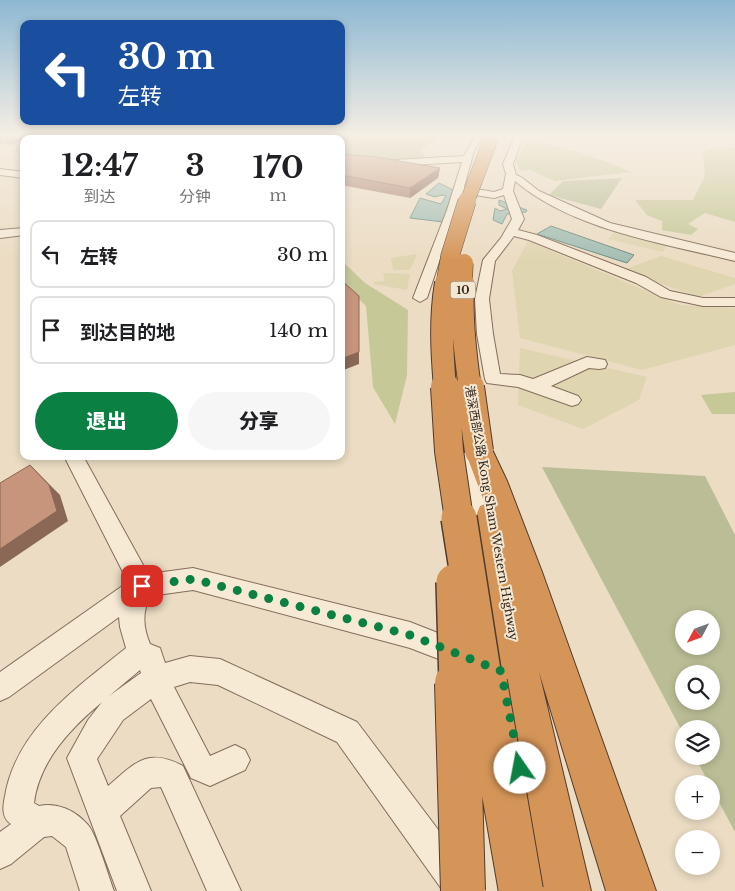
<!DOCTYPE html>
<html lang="zh">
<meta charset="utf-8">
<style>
body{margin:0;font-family:"Libre Baskerville","Noto Sans SC",serif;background:#f6f6f6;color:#202124;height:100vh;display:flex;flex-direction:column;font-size:19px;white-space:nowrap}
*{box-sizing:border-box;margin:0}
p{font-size:16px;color:#757577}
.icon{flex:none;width:28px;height:28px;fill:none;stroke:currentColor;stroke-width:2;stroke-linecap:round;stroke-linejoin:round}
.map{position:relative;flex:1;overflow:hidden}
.panel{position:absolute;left:20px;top:135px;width:325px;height:325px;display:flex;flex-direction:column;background:#fff;border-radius:10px;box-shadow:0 2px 8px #0003}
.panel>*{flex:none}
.hud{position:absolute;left:20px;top:20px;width:325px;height:105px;border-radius:10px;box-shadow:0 2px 8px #0003;background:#1a4fa0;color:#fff;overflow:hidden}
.needle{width:32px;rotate:229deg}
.fabs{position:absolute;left:675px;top:610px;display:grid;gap:10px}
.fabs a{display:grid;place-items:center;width:45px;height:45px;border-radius:50%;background:#fff;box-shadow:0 2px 8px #0003;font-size:25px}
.pin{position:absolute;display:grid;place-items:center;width:42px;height:42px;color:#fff;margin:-21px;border-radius:10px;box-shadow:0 2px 8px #0006}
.me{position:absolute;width:55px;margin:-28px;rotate:348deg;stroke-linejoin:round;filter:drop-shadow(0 0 4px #0008)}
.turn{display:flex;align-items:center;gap:18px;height:105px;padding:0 15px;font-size:22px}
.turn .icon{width:65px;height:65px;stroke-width:2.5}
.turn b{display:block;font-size:35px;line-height:42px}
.eta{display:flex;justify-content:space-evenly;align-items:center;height:85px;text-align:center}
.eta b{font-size:30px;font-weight:800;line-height:35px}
.button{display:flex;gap:10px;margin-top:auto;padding:10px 15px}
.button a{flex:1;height:58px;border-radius:30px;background:#0b8043;color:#fff;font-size:20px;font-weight:800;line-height:58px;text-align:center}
.button a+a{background:#f6f6f6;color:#202124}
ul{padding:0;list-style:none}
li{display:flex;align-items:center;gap:15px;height:68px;margin:0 10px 8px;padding:0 5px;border:2px solid #e0e0e0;border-radius:10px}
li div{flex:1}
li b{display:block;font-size:19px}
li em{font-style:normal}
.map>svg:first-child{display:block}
</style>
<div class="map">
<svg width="735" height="891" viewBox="0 0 735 891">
<rect width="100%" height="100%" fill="#ebdcc3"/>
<!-- farmland -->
<path fill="#e0d5b1" d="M615,231L668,244L663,252L608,239Z
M528,241L680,305L735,308V345L642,370L520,338L512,271Z
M417,254L410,270H393L391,258Z
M661,256L735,278V284L698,297L623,270Z
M383,273L410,274L407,290L374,284V282L385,281Z
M520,348L647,377L639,400L583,429L518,405Z"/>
<!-- green -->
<path fill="#c6c897" d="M526,140C563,147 596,156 630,172L555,181L530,170L520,171L516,161Z
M711,148H735V222L705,213L688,224L698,229L691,235L662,230V221L647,215L635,200H693L705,176L703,152Z
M341,260L365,283L408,310L407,375L395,424L373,387L366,306L341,282Z
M735,392V414H712L701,395Z"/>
<!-- cemetery -->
<path fill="#bbbd96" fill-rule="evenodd" d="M291,136H443L420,150L427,159C399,161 368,163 341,154V139H298Z
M622,178L601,209L549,195L563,181Z
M542,467L705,476L735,535V832L711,787V784H709L695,756H711V729H684V735ZM684,619H711V646H684ZM684,674H711V701H684Z"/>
<!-- water -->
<path fill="#a4beb4" stroke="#6c8b81" d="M439,183L453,190L443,222L410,218L420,198L441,204L446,196L442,195L435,197L426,194Z
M499,200L527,210L526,212L507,214L502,224L493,220L495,208L500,211L507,209L499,205Z
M551,226L634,255L627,263L537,234Z"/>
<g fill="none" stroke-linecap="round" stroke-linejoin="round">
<!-- minor casing -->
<g stroke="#836d5b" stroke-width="2">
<path id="minor" d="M84,136H92L91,139H83Z
M238,136H250L253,139H241Z
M475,136H483L474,151L464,187L494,192L503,189L506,174L503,164L515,136H523L513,164L516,175L521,177L539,191L610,223L735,253V261C662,243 573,230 515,181L513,191L524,219L518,230L537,235L646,277L670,291L703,298H735V306H703L661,297L636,283L529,240L514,236L495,261L489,299L493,334L500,374L520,375L533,379L587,357L605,360L607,364L605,368L599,369L589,368L551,386L578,396L581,400L578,404L572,406L518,387L487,383L485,379L477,334L475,299L483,260L501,238L512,219L504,195L494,198L462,193L427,298L420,302L413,298L447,210L462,162L394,166L341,162V156L394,160L464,156Z
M0,169L24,172V178L0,175Z
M24,228V235L0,238V230Z
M457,397L463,399L466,403L492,538L489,545L481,548L473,545L470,538L448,403L451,399Z
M64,456H83L148,574L193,568L410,622L471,646L475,655L471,664L462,668L410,648L193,590L150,596C142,613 143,627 150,644L160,648L165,663L190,656L220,659L357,722L467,868L472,880L467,891H443L337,742L218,685L190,682L174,687L210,756L235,745L245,750L250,760L245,770L210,786L191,778L151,699L123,720L97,759L108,786C135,763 147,747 183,766L241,891H207L161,787L151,788L120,816L151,891H117L67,758L88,720L102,702C71,728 39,761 34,803L39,806C58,802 76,811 88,825C96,833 109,878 114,891H80L66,847L52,836L44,837L11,864L0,869V832L11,824C1,817 3,806 5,796C16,729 78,687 126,648L120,627L119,617L9,697L0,701V672L128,582ZM140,670L141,673L109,696Z"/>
</g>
<!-- highway casing -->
<g stroke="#513c2f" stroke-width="2">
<path id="highway" d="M479,440L489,443L507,481L542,572L656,891H606L539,672L591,891H541L504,696L476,516L480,506L485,504L465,451L469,443Z"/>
</g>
<!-- minor -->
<use href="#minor" fill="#f6ead5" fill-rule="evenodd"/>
<!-- highway -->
<use href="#highway" fill="#d59558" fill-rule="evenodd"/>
<!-- highway-bridge-far5 casing -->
<g stroke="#513c2f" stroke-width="15" stroke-linecap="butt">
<path id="highway-bridge-far5" d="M467,202L492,136"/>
</g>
<!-- highway-bridge-far4 casing -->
<g stroke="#513c2f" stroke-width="19" stroke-linecap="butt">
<path id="highway-bridge-far4" d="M445,285L450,256L467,201
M463,285L464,263"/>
</g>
<!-- highway-bridge-far3 casing -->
<g stroke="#513c2f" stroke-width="24" stroke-linecap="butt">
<path id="highway-bridge-far3" d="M463,283C461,319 465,354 470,388
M445,388C442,353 440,318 446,283"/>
</g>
<!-- highway-bridge-far2 casing -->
<g stroke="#513c2f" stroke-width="30" stroke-linecap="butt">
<path id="highway-bridge-far2" d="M445,387L449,451L459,519
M470,387L479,451"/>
</g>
<!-- highway-bridge-far1 casing -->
<g stroke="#513c2f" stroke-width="38" stroke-linecap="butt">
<path id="highway-bridge-far1" d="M459,518L485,684
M454,582L457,684"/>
</g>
<!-- highway-bridge casing -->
<g stroke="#513c2f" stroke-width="46" stroke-linecap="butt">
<path id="highway-bridge" d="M457,683L463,891
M485,683L521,891"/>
</g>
<!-- highway-bridge-far5 -->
<use href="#highway-bridge-far5" stroke="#d59558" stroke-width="14"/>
<!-- highway-bridge-far4 -->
<use href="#highway-bridge-far4" stroke="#d59558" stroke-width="18"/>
<!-- highway-bridge-far3 -->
<use href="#highway-bridge-far3" stroke="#d59558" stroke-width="22"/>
<!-- highway-bridge-far2 -->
<use href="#highway-bridge-far2" stroke="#d59558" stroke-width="28"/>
<!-- highway-bridge-far1 -->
<use href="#highway-bridge-far1" stroke="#d59558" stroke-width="35"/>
<!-- highway-bridge -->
<use href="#highway-bridge" stroke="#d59558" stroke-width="44"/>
</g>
<!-- wall -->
<path fill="#aa806a" d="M0,136H34L28,139H24V140L10,145L3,143L0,144Z
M341,154L440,168L438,178L410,198L341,185Z"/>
<!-- shaded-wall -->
<path fill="#8b6856" d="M6,136H34L28,139H24V140L10,145Z
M135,136H212V137L198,139H136Z
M0,139L3,143L0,144Z
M440,168L438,178L410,198V188Z
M359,296V364L341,371V359Z
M30,465L60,495L68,521L0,567V549Z"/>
<!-- building -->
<path fill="#c6957b" stroke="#8b6856" d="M341,154L376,157L440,168L410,188L341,175Z
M341,280L359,296V352L341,359Z
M30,465L49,485L57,511L0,549V483Z"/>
<!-- sky -->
<linearGradient id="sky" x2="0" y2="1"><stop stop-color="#8db8d3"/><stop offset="0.52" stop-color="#f6efe4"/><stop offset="1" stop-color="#f6efe4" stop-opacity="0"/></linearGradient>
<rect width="735" height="261" fill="url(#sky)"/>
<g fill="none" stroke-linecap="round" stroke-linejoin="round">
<!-- route -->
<path stroke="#0b8043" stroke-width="9" stroke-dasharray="0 16.2" d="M142,586L193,579L410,635L501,671L520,768"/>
</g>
<g text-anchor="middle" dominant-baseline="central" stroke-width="4" stroke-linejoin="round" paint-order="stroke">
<!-- shield labels -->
<rect fill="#f3e7d2" stroke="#6d6154" stroke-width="1" x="450.5" y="281.5" width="25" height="17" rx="4"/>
<g font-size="11" font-weight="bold" fill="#34271e">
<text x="463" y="290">10</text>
</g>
<!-- street labels -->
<g font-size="12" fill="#34271e" stroke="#f3e7d2">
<text transform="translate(492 513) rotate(80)">港深西部公路 Kong Sham Western Highway</text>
</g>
</g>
</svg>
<div class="fabs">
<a><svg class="needle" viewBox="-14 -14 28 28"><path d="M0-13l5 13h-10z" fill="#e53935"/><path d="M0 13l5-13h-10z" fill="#757577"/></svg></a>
<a><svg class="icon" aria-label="search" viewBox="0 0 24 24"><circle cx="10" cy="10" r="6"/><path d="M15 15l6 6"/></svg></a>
<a><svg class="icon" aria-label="layers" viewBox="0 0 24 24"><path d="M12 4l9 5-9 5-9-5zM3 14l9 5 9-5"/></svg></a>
<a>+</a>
<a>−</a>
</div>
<div class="pin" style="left:142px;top:586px;background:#d93025"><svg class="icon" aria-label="arrive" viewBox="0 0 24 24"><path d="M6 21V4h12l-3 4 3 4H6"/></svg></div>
<svg class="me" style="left:520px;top:768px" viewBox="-20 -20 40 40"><circle r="19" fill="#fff"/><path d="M0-13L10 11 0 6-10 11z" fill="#0b8043"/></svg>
<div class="hud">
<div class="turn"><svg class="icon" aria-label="left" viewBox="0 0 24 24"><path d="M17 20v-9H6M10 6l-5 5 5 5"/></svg><div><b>30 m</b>左转</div></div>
</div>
<section class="panel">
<div class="eta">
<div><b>12:47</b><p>到达</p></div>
<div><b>3</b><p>分钟</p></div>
<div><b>170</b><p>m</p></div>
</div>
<ul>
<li><svg class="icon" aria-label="left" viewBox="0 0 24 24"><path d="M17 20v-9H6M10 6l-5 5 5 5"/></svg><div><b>左转</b></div><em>30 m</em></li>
<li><svg class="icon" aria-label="arrive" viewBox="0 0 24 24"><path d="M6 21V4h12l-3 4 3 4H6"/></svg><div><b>到达目的地</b></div><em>140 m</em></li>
</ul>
<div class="button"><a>退出</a><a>分享</a></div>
</section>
</div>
